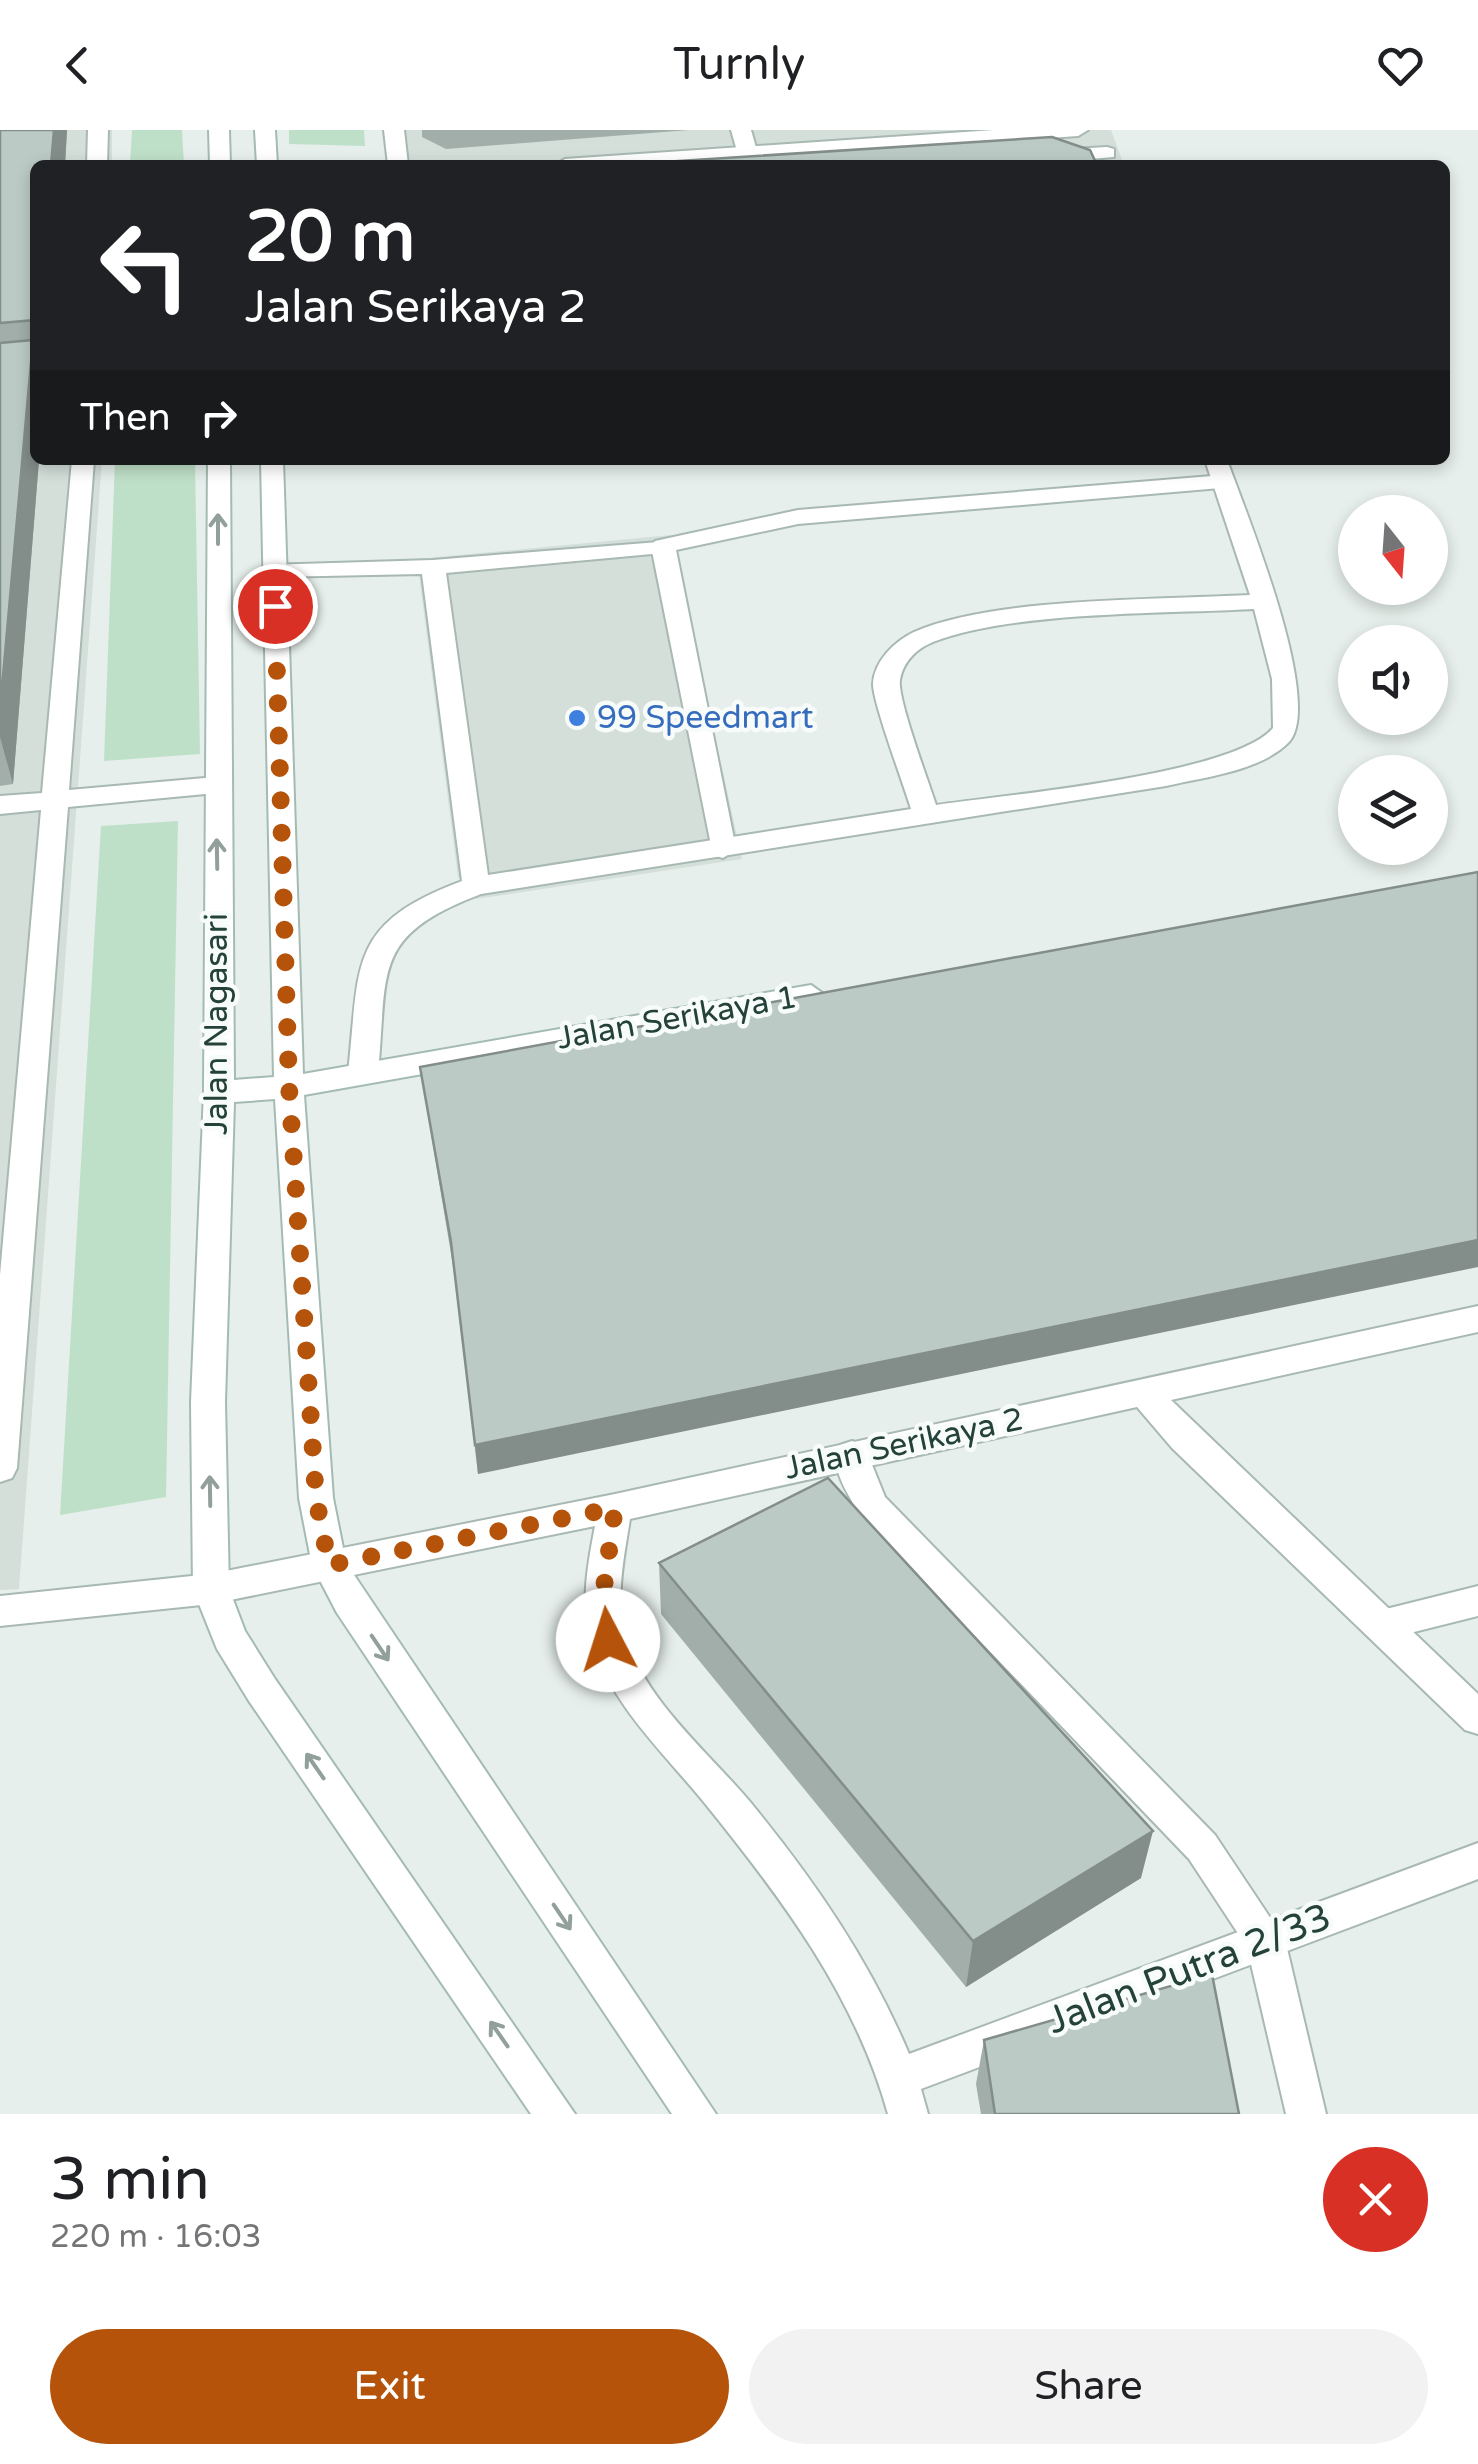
<!DOCTYPE html>
<meta charset="utf-8">
<style>
body{margin:0;font-family:"Varela Round",sans-serif;background:#f2f2f2;color:#202124;height:100vh;display:flex;flex-direction:column;font-size:38px;white-space:nowrap}
*{box-sizing:border-box;margin:0}
p{font-size:32px;color:#757577}
.icon{flex:none;width:55px;height:55px;fill:none;stroke:currentColor;stroke-width:2;stroke-linecap:round;stroke-linejoin:round}
.map{position:relative;height:1984px;overflow:hidden}
.sheet{display:flex;flex-direction:column;background:#fff;flex:1}
.sheet>*{flex:none}
.guide{position:absolute;left:30px;top:30px;width:1420px;height:305px;border-radius:15px;box-shadow:0 5px 15px #0003;background:#202124;color:#fff;overflow:hidden}
.needle{width:65px;rotate:163deg}
.fabs{position:absolute;left:1338px;top:365px;display:grid;gap:20px}
.fabs a{display:grid;place-items:center;width:110px;height:110px;border-radius:50%;background:#fff;box-shadow:0 5px 15px #0003;font-size:50px}
.pin{position:absolute;display:grid;place-items:center;width:85px;height:85px;color:#fff;margin:-42px;border:5px solid #fff;border-radius:50%;box-shadow:0 2px 10px #0007}
.me{position:absolute;width:110px;margin:-55px;rotate:355deg;stroke-linejoin:round;filter:drop-shadow(0 0 8px #0008)}
.turn{display:flex;align-items:center;gap:35px;height:210px;padding:0 50px;font-size:45px}
.turn .icon{width:130px;height:130px;stroke-width:2.5}
.turn b{display:block;font-size:70px;line-height:85px}
.then{display:flex;align-items:center;height:95px;padding:0 50px;background:#0003;gap:20px;font-size:38px}
.round{display:grid;place-items:center;flex:none;width:105px;height:105px;border-radius:52px;background:#f2f2f2}
.overview{display:flex;align-items:center;justify-content:space-between;height:170px;padding:0 50px}
h1{font-size:60px;font-weight:600;line-height:75px}
.cta{display:flex;gap:20px;margin-top:auto;padding:20px 50px}
.cta a{flex:1;height:115px;border-radius:60px;background:#b45309;color:#fff;font-size:40px;font-weight:600;line-height:115px;text-align:center}
.cta a+a{background:#f2f2f2;color:#202124}
header{display:flex;justify-content:space-between;align-items:center;height:130px;padding:0 50px;background:#fff;font-size:45px;font-weight:600}
.map>svg:first-child{display:block}
</style>
<header><svg class="icon" aria-label="back" viewBox="0 0 24 24"><path d="M15 5l-7 7 7 7"/></svg>Turnly<svg class="icon" aria-label="heart" viewBox="0 0 24 24"><path d="M12 20l-8-8c-3-5 5-10 8-4 3-6 11-1 8 4z"/></svg></header>
<div class="map">
<svg width="1478" height="1984" viewBox="0 0 1478 1984">
<rect width="100%" height="100%" fill="#e6efeb"/>
<!-- built -->
<path fill="#d4dfda" d="M0,0H112V35H35V330H102L19,1459L0,1460Z
M386,0H1111L1124,35H389Z
M671,405L742,729L476,769L458,747L417,429Z"/>
<!-- green -->
<path fill="#bfe0c8" d="M132,0H182L184,35H130Z
M289,0H364L365,16L289,14Z
M115,330H195L200,624L104,631Z
M178,691L166,1367L60,1385L101,696Z"/>
<g fill="none" stroke-linecap="round" stroke-linejoin="round">
<!-- lane casing -->
<g stroke="#a8b8b2" stroke-width="4">
<path id="lane" d="M731,0H751L761,35H741Z
M1224,345L1232,347V357L798,394L676,420L736,719L723,728L713,725L651,416L655,411L798,380Z
M852,1311L864,1315L885,1367L1215,1705L1285,1810L1326,1984H1286L1247,1817L1189,1729L861,1387C850,1366 828,1339 840,1315Z
M1478,1456V1486L1382,1510L1369,1506L1364,1495L1369,1484L1382,1480Z"/>
</g>
<!-- street casing -->
<g stroke="#a8b8b2" stroke-width="4">
<path id="street" d="M88,0H108L107,35H87Z
M384,0H404L408,35H388Z
M994,0H1088L1078,6L650,35H555L565,29Z
M1107,17L1114,19V27L1054,32L1044,26L1054,20Z
M72,330H94L69,660L216,647L229,655L216,663L68,677L17,1338L12,1348L0,1352V1145L41,680L0,684V666L42,663Z
M1205,330H1227C1245,380 1326,576 1288,613C1258,642 1204,647 1166,656L481,764C371,806 388,839 378,943L373,950H353L348,943C360,834 347,794 462,751L422,444L274,447L262,440L266,435L433,430L671,411V421L663,423L446,443L488,745L911,679C904,655 873,573 873,554C874,531 895,511 914,502C996,467 1158,470 1250,465ZM1254,479L1272,549L1273,598C1233,645 1005,665 936,675C929,653 897,568 900,550C903,532 916,519 933,512C1012,481 1166,484 1254,479Z
M1478,1176V1202L1171,1270L1478,1564V1604L1465,1600L1172,1318L1137,1277L630,1389C624,1428 614,1471 627,1510C647,1572 710,1624 751,1673C814,1750 870,1831 909,1924L1478,1713V1749L921,1959L928,1984H888C855,1865 780,1766 703,1671C662,1621 611,1574 591,1510C580,1473 588,1433 595,1396L211,1474L0,1496V1466L211,1444L615,1364Z"/>
</g>
<!-- secondary casing -->
<g stroke="#a4bbb3" stroke-width="4">
<path id="secondary" d="M209,0H229L230,35H210Z
M255,0H275L277,35H257Z
M208,330H230L234,950L274,947L261,330H283L303,944L811,855L825,865L811,875L304,965L333,1368L346,1433L716,1984H672L337,1483L312,1435L299,1368L275,969L234,972L225,1272L229,1459L245,1501L275,1549L575,1984H531L249,1571L217,1519L193,1459L191,1272L204,962Z"/>
</g>
<!-- lane -->
<use href="#lane" fill="#fff" fill-rule="evenodd"/>
<!-- street -->
<use href="#street" fill="#fff" fill-rule="evenodd"/>
<!-- secondary -->
<use href="#secondary" fill="#fff" fill-rule="evenodd"/>
</g>
<!-- wall -->
<path fill="#a1aea9" d="M0,0H67L65,35H35V330H39L13,654L0,656Z
M422,0H689L446,19L422,7Z
M1478,742L478,1344L453,1136L420,937Z
M659,1433L1141,1748L966,1857L661,1484Z
M984,1910L1239,1984H981L976,1954Z"/>
<!-- shaded-wall -->
<path fill="#838d89" d="M54,0H67L65,35H51Z
M33,210L35,218V330H39L13,654L0,607V580Z
M1478,1110V1137L478,1344L475,1315Z
M1153,1701L1141,1748L966,1857L973,1811Z"/>
<!-- building -->
<path fill="#bbcac4" stroke="#838d89" stroke-width="2.5" d="M0,0H54L51,35H35V190L0,193Z
M1052,7L1090,20L1097,35H616Z
M33,210L0,580V213Z
M1478,742V1110L475,1315L451,1112L420,937Z
M828,1348L1153,1701L973,1811L659,1433Z
M1212,1844L1239,1984H995L984,1910Z"/>
<!-- one-way arrows -->
<defs><path id="oneway-shaft" d="M-6 0H5M1.5-3L5.5 0L1.5 3" fill="none" stroke-width="1.6" stroke-linecap="round" stroke-linejoin="round" transform="scale(2.5)"/></defs>
<g stroke="#92a09c">
<use href="#oneway-shaft" transform="translate(218 399) rotate(-90)"/>
<use href="#oneway-shaft" transform="translate(217 724) rotate(-91)"/>
<use href="#oneway-shaft" transform="translate(210 1361) rotate(-91)"/>
<use href="#oneway-shaft" transform="translate(380 1518) rotate(56)"/>
<use href="#oneway-shaft" transform="translate(315 1636) rotate(-125)"/>
<use href="#oneway-shaft" transform="translate(562 1787) rotate(56)"/>
<use href="#oneway-shaft" transform="translate(499 1904) rotate(-125)"/>
</g>
<g fill="none" stroke-linecap="round" stroke-linejoin="round">
<!-- route -->
<path stroke="#b45309" stroke-width="18" stroke-dasharray="0 32.4" d="M275,476L289,956L316,1368L329,1435L615,1378L604,1457L608,1510"/>
</g>
<!-- markers -->
<circle fill="#3f7fe0" stroke="#f7fbf9" stroke-width="4" cx="577" cy="588" r="10"/>
<g text-anchor="middle" dominant-baseline="central" stroke-width="9" stroke-linejoin="round" paint-order="stroke">
<!-- shop labels -->
<g font-size="32" fill="#366cbe" stroke="#f7fbf9" text-anchor="start">
<text x="597" y="588">99 Speedmart</text>
</g>
<!-- street labels -->
<g font-size="32" fill="#24423a" stroke="#f7fbf9">
<text transform="translate(677 888) rotate(-10)">Jalan Serikaya 1</text>
<text transform="translate(217 894) rotate(-90)">Jalan Nagasari</text>
<text transform="translate(904 1314) rotate(-12)">Jalan Serikaya 2</text>
</g>
<!-- near-street labels -->
<g font-size="38" fill="#24423a" stroke="#f7fbf9">
<text transform="translate(1189 1839) rotate(-21)">Jalan Putra 2/33</text>
</g>
</g>
</svg>
<div class="fabs">
<a><svg class="needle" viewBox="-14 -14 28 28"><path d="M0-13l5 13h-10z" fill="#e53935"/><path d="M0 13l5-13h-10z" fill="#757577"/></svg></a>
<a><svg class="icon" aria-label="sound" viewBox="0 0 24 24"><path d="M4 9h4l5-4v14l-5-4H4zM17 9q2 3 0 6"/></svg></a>
<a><svg class="icon" aria-label="layers" viewBox="0 0 24 24"><path d="M12 4l9 5-9 5-9-5zM3 14l9 5 9-5"/></svg></a>
</div>
<div class="pin" style="left:275px;top:476px;background:#d93025"><svg class="icon" aria-label="arrive" viewBox="0 0 24 24"><path d="M6 21V4h12l-3 4 3 4H6"/></svg></div>
<svg class="me" style="left:608px;top:1510px" viewBox="-20 -20 40 40"><circle r="19" fill="#fff"/><path d="M0-13L10 11 0 6-10 11z" fill="#b45309"/></svg>
<div class="guide">
<div class="turn"><svg class="icon" aria-label="left" viewBox="0 0 24 24"><path d="M17 20v-9H6M10 6l-5 5 5 5"/></svg><div><b>20 m</b>Jalan Serikaya 2</div></div>
<div class="then">Then<svg class="icon" aria-label="right" viewBox="0 0 24 24"><path d="M7 20v-9h11M14 6l5 5-5 5"/></svg></div>
</div>
</div>
<section class="sheet">
<div class="overview"><div><h1>3 min</h1><p>220 m · 16:03</p></div><a class="round" style="background:#d93025;color:#fff"><svg class="icon" aria-label="close" viewBox="0 0 24 24"><path d="M6 6l12 12M18 6L6 18"/></svg></a></div>
<div class="cta"><a>Exit</a><a>Share</a></div>
</section>
